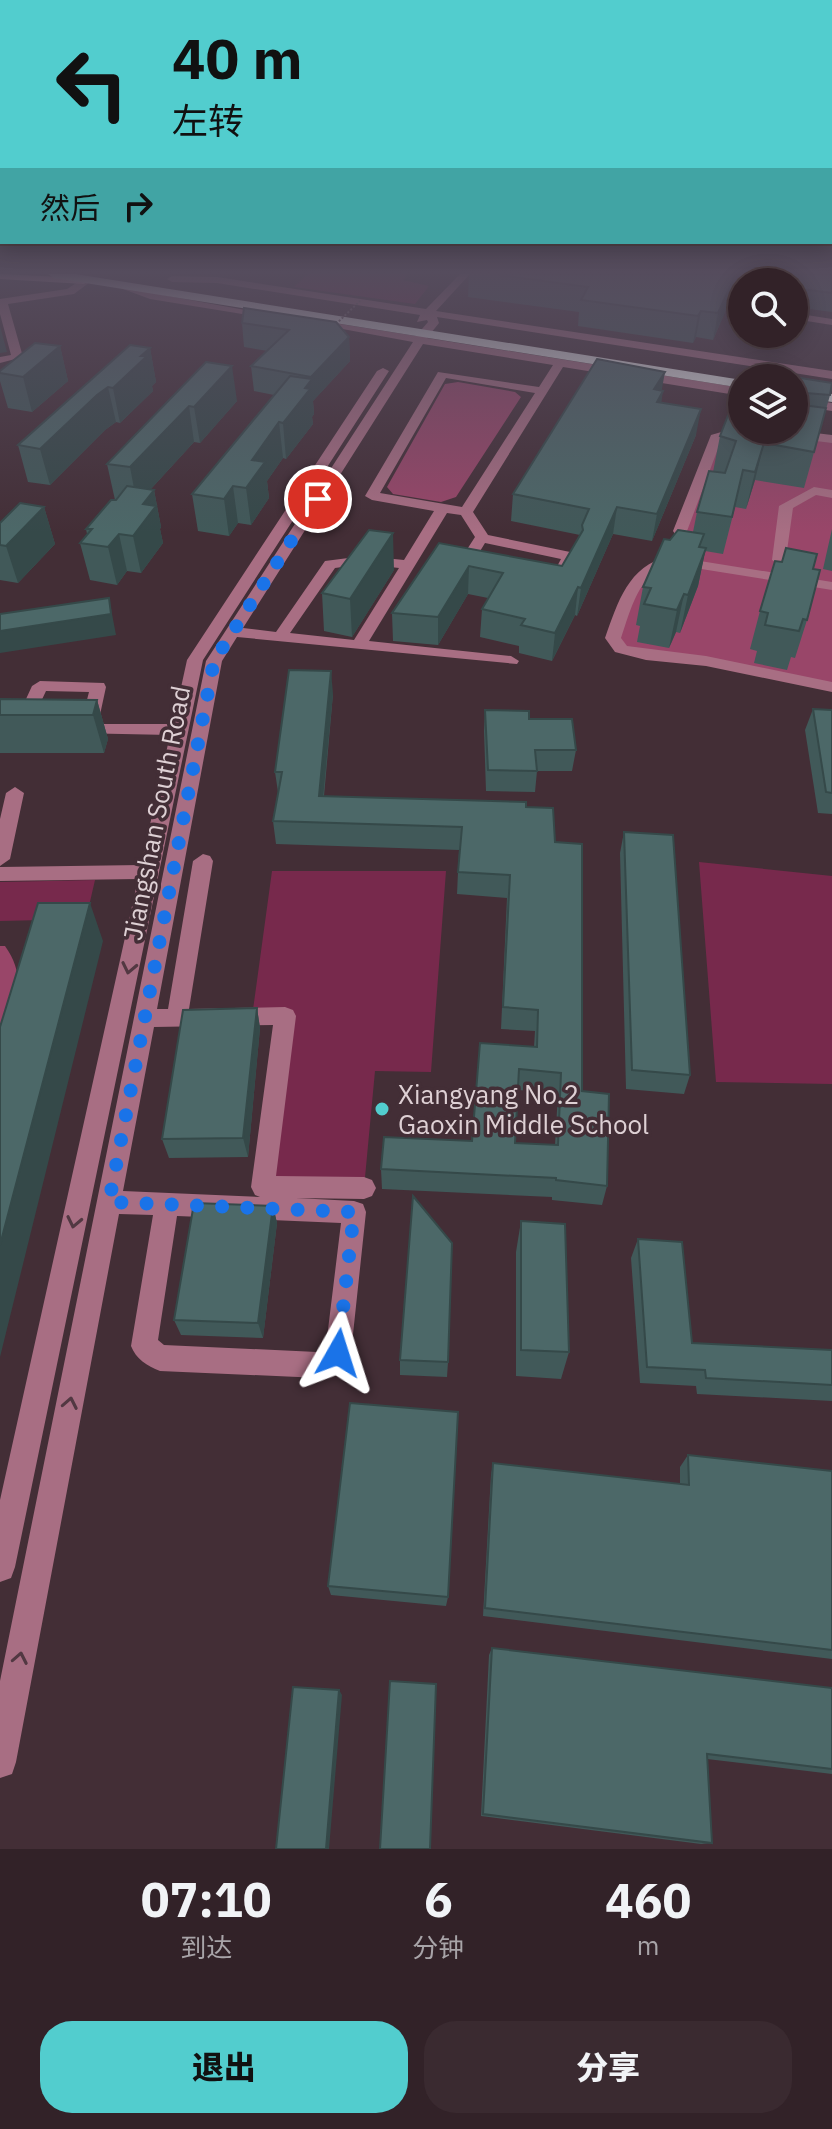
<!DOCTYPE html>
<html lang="zh">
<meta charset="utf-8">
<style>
body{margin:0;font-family:"IBM Plex Sans","Noto Sans SC",sans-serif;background:#3a2a30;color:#f1f3f6;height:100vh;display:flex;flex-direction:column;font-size:30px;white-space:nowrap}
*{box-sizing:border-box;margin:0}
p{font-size:26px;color:#a8a4a8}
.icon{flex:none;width:44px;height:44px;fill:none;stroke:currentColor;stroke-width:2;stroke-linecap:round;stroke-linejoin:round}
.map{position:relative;height:1849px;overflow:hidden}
.details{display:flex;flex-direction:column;background:#322228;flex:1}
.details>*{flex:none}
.hud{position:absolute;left:0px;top:0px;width:832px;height:244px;box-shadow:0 4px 20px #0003,0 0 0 2px #4d3f45;background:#52cdce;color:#111;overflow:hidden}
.tools{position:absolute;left:728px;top:268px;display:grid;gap:16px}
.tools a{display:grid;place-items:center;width:80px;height:80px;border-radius:50%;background:#322228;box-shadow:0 4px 20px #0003,0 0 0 2px #4d3f45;font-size:40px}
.pin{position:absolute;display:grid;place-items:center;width:68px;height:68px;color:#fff;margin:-34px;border:4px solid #fff;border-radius:50%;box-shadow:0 2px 8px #0007}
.me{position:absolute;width:88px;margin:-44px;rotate:6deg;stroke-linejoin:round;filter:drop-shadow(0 0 6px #0008)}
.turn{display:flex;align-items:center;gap:28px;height:168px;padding:0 40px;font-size:36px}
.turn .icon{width:104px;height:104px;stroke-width:2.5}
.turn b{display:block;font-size:56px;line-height:68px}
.then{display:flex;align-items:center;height:76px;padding:0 40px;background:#0003;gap:16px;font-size:30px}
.eta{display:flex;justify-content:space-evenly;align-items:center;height:136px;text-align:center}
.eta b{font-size:48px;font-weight:800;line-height:56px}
.button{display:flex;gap:16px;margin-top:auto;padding:16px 40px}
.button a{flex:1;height:92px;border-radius:32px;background:#52cdce;color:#111;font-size:32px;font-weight:800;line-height:92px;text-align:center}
.button a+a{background:#3a2a30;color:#f1f3f6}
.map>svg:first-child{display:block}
</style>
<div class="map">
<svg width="832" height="1849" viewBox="0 0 832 1849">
<rect width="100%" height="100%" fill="#432e36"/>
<!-- green -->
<path fill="#77294c" d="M308,274H408L403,280L429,286L415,304L294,287Z
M699,862L832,876V1084L716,1082Z
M272,871H446L431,1072L375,1071L364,1188L263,1187L285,1017H252Z
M95,880L86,919L0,921V882Z"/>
<!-- forest -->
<path fill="#994669" d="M458,382L515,392L521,397L456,497L441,502L393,494L387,487L445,384Z
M731,430H760L832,439V687L621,649L613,638L635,583L669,560L717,435Z
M0,946H5C31,983 12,1007 0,1047Z"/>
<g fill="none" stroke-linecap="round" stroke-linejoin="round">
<!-- minor -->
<path fill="#a86e83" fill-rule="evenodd" d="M460,274H470L436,311L832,371V379L437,317L439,323L427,338L742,388V396L563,367L473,512L488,535L575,553L577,556L564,579L559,580L552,576L561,559L485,543L471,566L474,569L472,572L457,571L455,568L475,537L461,515L447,513L369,641L511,656L519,661L517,664L237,637L222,661L157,1009H168L193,861L203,854L210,856L213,861L189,1009L285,1007L293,1010L296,1016L276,1176L364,1177L372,1180L376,1188L372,1196L364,1199L296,1198L354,1201L363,1204L366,1212L351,1353L347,1362L320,1378L160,1371C147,1366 136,1359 131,1346L153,1215L119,1214L16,1762L12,1774L0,1778V1681L206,661L413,342L310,323L315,320L416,336L428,322L427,320L417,322L420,315L217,283L172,282L167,279L172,276L217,277L426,309ZM423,344L553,365L539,387L438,372L365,496L372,500L434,511L404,560L364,556L325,561L276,632L243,628ZM446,378L535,393L462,507L380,493ZM364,564L399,568L354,640L290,633L335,568ZM273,1025L251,1187L255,1195L260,1197L123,1191L154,1027ZM177,1216L341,1223L326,1346L317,1352L164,1345L158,1340Z
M760,274H770L766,282H756Z
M81,280L90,282L74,294L8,304L23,357L0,363V357L11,355L0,314V299L67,289Z
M127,284L152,293L272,315L267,318L150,299L123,289L122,287Z
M794,313L832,319V325L794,319Z
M383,368L389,371L203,660L15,1567L11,1578L0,1582V1500L138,879L0,881V867L141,865L170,735L74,733L71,729L81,723L89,692L46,691L29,727H17L15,723L32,686L40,681L104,683L106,687L98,724H173L187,660L377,371Z
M794,397L832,403V411L794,405Z
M742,426V430H748L746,433L722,438L687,531L675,534L673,531L711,435Z
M754,430H790L832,435V443L760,434Z
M814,487L832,490V498L816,495L793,508L786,558L812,568L814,571L807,575L790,572L772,560L779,506Z
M669,556L832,582V590L670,564C638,575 631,609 621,638L627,646L706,656L832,682V692L706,666L646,660L615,652L605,638C618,602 628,566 669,556Z
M15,787L24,793L10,859L0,866V819L6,793Z"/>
<!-- major -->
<path fill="#ffb6d0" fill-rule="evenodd" d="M0,274L84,278L89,281L84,284L0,279Z"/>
<!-- highway -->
<path fill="#ececec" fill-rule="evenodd" d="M48,274H75L742,380V388L54,278Z
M794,388L832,394V402L794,396Z"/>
<!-- path-bridge -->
<path stroke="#78656c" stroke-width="2" stroke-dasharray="2 2" stroke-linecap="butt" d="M336,324L360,301"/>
</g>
<!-- wall -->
<path fill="#415959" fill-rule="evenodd" d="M469,274H736L731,298L713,340L696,337L693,343L578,326L579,312L468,297Z
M832,274V312L794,307V282Z
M242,323L349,337L350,361L313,401L314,414L312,417L313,424L286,459L283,458L267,481L269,498L251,525L238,523L229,536L198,531L192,494L274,395L254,391L251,366L268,351L244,347Z
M60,346L68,381L32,412L8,408L0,381V371Z
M150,348L156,382L152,386L153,391L120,423L116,422L105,430L50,485L28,482L18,445Z
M206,362L237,401L200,443L194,442L150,490H154L161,527L160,529L163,543L141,573L127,571L117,585L90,580L80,543L87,534L86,529L115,500L107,464Z
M794,378L832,388L804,488L755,480L746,509L735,507L723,554L705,551L698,586L680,633L676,632L669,648L637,642L640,626L636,625L643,587L670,540L693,532L697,512L713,472L720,436L794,430Z
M662,391L661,403L696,435L652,541L613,534L577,616L575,615L552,661L519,653V646L480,637L482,609L488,598L468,594L438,645L393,641L392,613L439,543L562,566L580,535L511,521L513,494Z
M44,507L55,544L18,583L0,580V523Z
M832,529V571L823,569Z
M813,569L807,620L795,658L791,657L787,670L754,663L757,651L750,649L760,611Z
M394,570L352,637L324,631L322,593Z
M333,694L324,796L526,807L555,842L582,1091L607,1186L602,1205L552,1200V1197L382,1189L381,1169L472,1141L534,1047L535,1031L501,1029L507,898L457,894L459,850L276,844L273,821L278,792L275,772ZM518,1090L558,1093L555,1145L515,1143Z
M0,699L97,700L108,739L104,753H0Z
M813,709L832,710V814L818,813L805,730Z
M485,710L529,719L576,750L572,771H537L535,792L486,791L484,731Z
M624,832L690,1075L684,1094L626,1089L620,853Z
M257,1008L260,1028L248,1157L169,1158L162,1139Z
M273,1206L277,1223L263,1338L181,1335L174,1320Z
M521,1221L569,1352L561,1379L516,1376V1252Z
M638,1239L692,1343L832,1350V1401L697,1394L696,1386L640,1383L631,1258Z
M400,1360L448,1362L447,1377L400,1375Z
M688,1455L832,1471V1659L483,1616L491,1475L493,1463L680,1484V1467Z
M328,1586L448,1597L446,1606L331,1595Z
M492,1648L832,1688V1774L707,1759L712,1843L701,1844L481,1816L489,1655Z"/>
<!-- shaded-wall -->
<path fill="#354949" d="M736,274L731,298L713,340L718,313Z
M701,311L696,337L693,343L698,316Z
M0,326L7,352L0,353Z
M349,337L350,361L313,401L314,414L312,417L313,424L286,459L283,423L305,388L311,380V377Z
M60,346L68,381L32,412L23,377Z
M150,348L156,382L152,386L153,391L120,423L113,388Z
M232,366L237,401L200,443L194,407Z
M665,372L661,394L663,391L659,417L654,389Z
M108,387L116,422L105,430L50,485L40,449L97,395Z
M189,406L194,442L137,504L130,467Z
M701,409L696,435L652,541L657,514Z
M279,422L283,458L267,481L269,498L251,525L246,488L252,460Z
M764,443L755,480L746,509L755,472Z
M233,486L238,523L229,536L224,499Z
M154,490L161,527L160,529L163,543L141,573L133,536L143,504Z
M44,507L55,544L18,583L6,546Z
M617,507L613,534L577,616L581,588Z
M393,533L394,570L352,637L350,599Z
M119,534L127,571L117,585L108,547Z
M706,548L698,586L680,633L688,595Z
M469,566L468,594L438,645V617Z
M578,587L575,615L552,661L555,633Z
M684,594L676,632L669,648L677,610Z
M109,598L116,635L0,653V631Z
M331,671L333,694L321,819L319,796Z
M97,700L108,739L104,753L93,715Z
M90,903L103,941L0,1357V1245Z
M257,1008L260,1028L248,1157L243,1138Z
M273,1206L277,1223L263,1338L258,1323Z
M339,1690L342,1695L329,1849H326Z"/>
<!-- building -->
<path fill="#4c6868" stroke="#354949" stroke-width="2" fill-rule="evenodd" d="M491,274H736L718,313L701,311L698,316L581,300L588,287Z
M789,274H832V293L794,288V282H786Z
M244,308L336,322L349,337L311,377L251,366L289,330L242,323Z
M35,343L60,346L23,377L0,373V371Z
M130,345L150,348L141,356H147L113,388L108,387L97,395L40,449L18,445Z
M597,359L665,372L654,389L663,391L657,402L701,409L657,514L617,507L581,588L578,587L555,633L521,625L525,619L482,609L503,573L469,566L438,617L392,613L439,543L562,566L583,530L582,525L589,509L513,494Z
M206,362L232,366L194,407L189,406L130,467L107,464Z
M763,372L832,383L830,395L794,392V378H761Z
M290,376L312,379L305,388L310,389L283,423L279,422L252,460L265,462L246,488L233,486L224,499L192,494Z
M742,403V430H794V404L826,408L814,452L764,443L755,472L743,470L732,517L697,512L709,471L725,473L736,441L720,436L732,405Z
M127,486L154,490L143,504L156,506L133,536L119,534L108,547L80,543L92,529H86L111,500H116Z
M20,503L44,507L6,546L0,545V523Z
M369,530L393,533L350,599L322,593Z
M678,530L704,534L699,547L706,548L688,595L684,594L677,610L644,604L651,588L643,587L664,539L670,540Z
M786,548L817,554L813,569L820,570L807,620L803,619L799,631L765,625L768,613L760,611L775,561L782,562Z
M109,598L111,614L0,631V614Z
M289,670L331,671L319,796L526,802V807L553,808L555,842L582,844V1091L609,1094L607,1186L556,1180V1178L381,1169L384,1137L472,1141L480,1043L537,1047L538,1010L503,1007L510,875L458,872L462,827L273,821L282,772H275ZM519,1069L561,1073L558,1145L515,1143Z
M0,699L97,700L93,715H0Z
M813,709L832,710V793L826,792Z
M485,710L529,711V719H572L576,750H535L537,771L488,770Z
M624,832L673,835L690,1075L632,1070Z
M38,903H90L0,1245V1027Z
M257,1008L243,1138L162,1139L183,1010Z
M413,1196L452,1243L448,1362L400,1360Z
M194,1203L273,1206L258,1323L174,1320Z
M521,1221L565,1224L569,1352L521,1350Z
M638,1239L682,1242L692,1343L832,1350V1385L706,1378L705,1370L647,1367Z
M350,1403L458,1412L448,1597L328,1586Z
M688,1455L832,1471V1650L485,1608L493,1463L689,1485Z
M492,1648L832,1688V1769L707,1754L712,1843L483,1814Z
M390,1681L436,1684L430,1849H380Z
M293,1687L339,1690L326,1849H276Z"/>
<!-- one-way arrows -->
<defs><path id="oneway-chevron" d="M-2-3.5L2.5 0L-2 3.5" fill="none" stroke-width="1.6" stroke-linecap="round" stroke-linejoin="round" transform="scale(2)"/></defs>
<g stroke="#523842">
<use href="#oneway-chevron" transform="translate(129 968) rotate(102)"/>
<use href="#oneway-chevron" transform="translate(74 1222) rotate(102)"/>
<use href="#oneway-chevron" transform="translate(70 1403) rotate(-79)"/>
<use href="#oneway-chevron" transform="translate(20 1658) rotate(-79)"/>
</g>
<!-- sky -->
<linearGradient id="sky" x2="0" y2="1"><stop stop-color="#25191e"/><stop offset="0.51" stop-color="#554c5d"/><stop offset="1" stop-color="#554c5d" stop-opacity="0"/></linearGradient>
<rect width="832" height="533" fill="url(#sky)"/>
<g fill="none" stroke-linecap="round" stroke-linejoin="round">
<!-- route -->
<path stroke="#1a73e8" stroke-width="14" stroke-dasharray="0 25.2" d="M318,499L214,661L109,1202L354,1212L338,1353"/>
</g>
<!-- markers -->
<circle fill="#52cdce" stroke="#432e36" stroke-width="3" cx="382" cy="1109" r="8"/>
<g text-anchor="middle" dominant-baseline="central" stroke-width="7" stroke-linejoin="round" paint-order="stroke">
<!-- street labels -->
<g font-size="26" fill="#ded0d4" stroke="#432e36">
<text transform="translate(156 813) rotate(-79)">Jiangshan South Road</text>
</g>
<!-- poi labels -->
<g font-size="26" fill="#ded0d4" stroke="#432e36" text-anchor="start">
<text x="398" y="1094">Xiangyang No.2<tspan x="398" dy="30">Gaoxin Middle School</tspan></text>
</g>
</g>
</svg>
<div class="tools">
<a><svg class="icon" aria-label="search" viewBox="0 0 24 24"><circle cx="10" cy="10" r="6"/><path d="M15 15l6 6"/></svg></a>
<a><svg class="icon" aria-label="layers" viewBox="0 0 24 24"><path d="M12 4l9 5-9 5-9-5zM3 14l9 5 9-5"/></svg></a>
</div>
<div class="pin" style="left:318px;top:499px;background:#d93025"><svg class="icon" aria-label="arrive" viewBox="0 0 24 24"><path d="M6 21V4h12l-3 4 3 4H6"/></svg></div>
<svg class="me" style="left:338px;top:1353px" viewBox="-20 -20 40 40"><path d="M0-17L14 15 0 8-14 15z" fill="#1a73e8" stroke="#fff" stroke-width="4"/></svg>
<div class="hud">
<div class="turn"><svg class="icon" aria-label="left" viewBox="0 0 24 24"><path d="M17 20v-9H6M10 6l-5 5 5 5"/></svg><div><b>40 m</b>左转</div></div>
<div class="then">然后<svg class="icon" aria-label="right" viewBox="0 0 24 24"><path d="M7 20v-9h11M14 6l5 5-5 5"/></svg></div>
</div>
</div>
<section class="details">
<div class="eta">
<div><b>07:10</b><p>到达</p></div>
<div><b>6</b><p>分钟</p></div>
<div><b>460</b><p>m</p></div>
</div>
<div class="button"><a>退出</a><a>分享</a></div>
</section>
